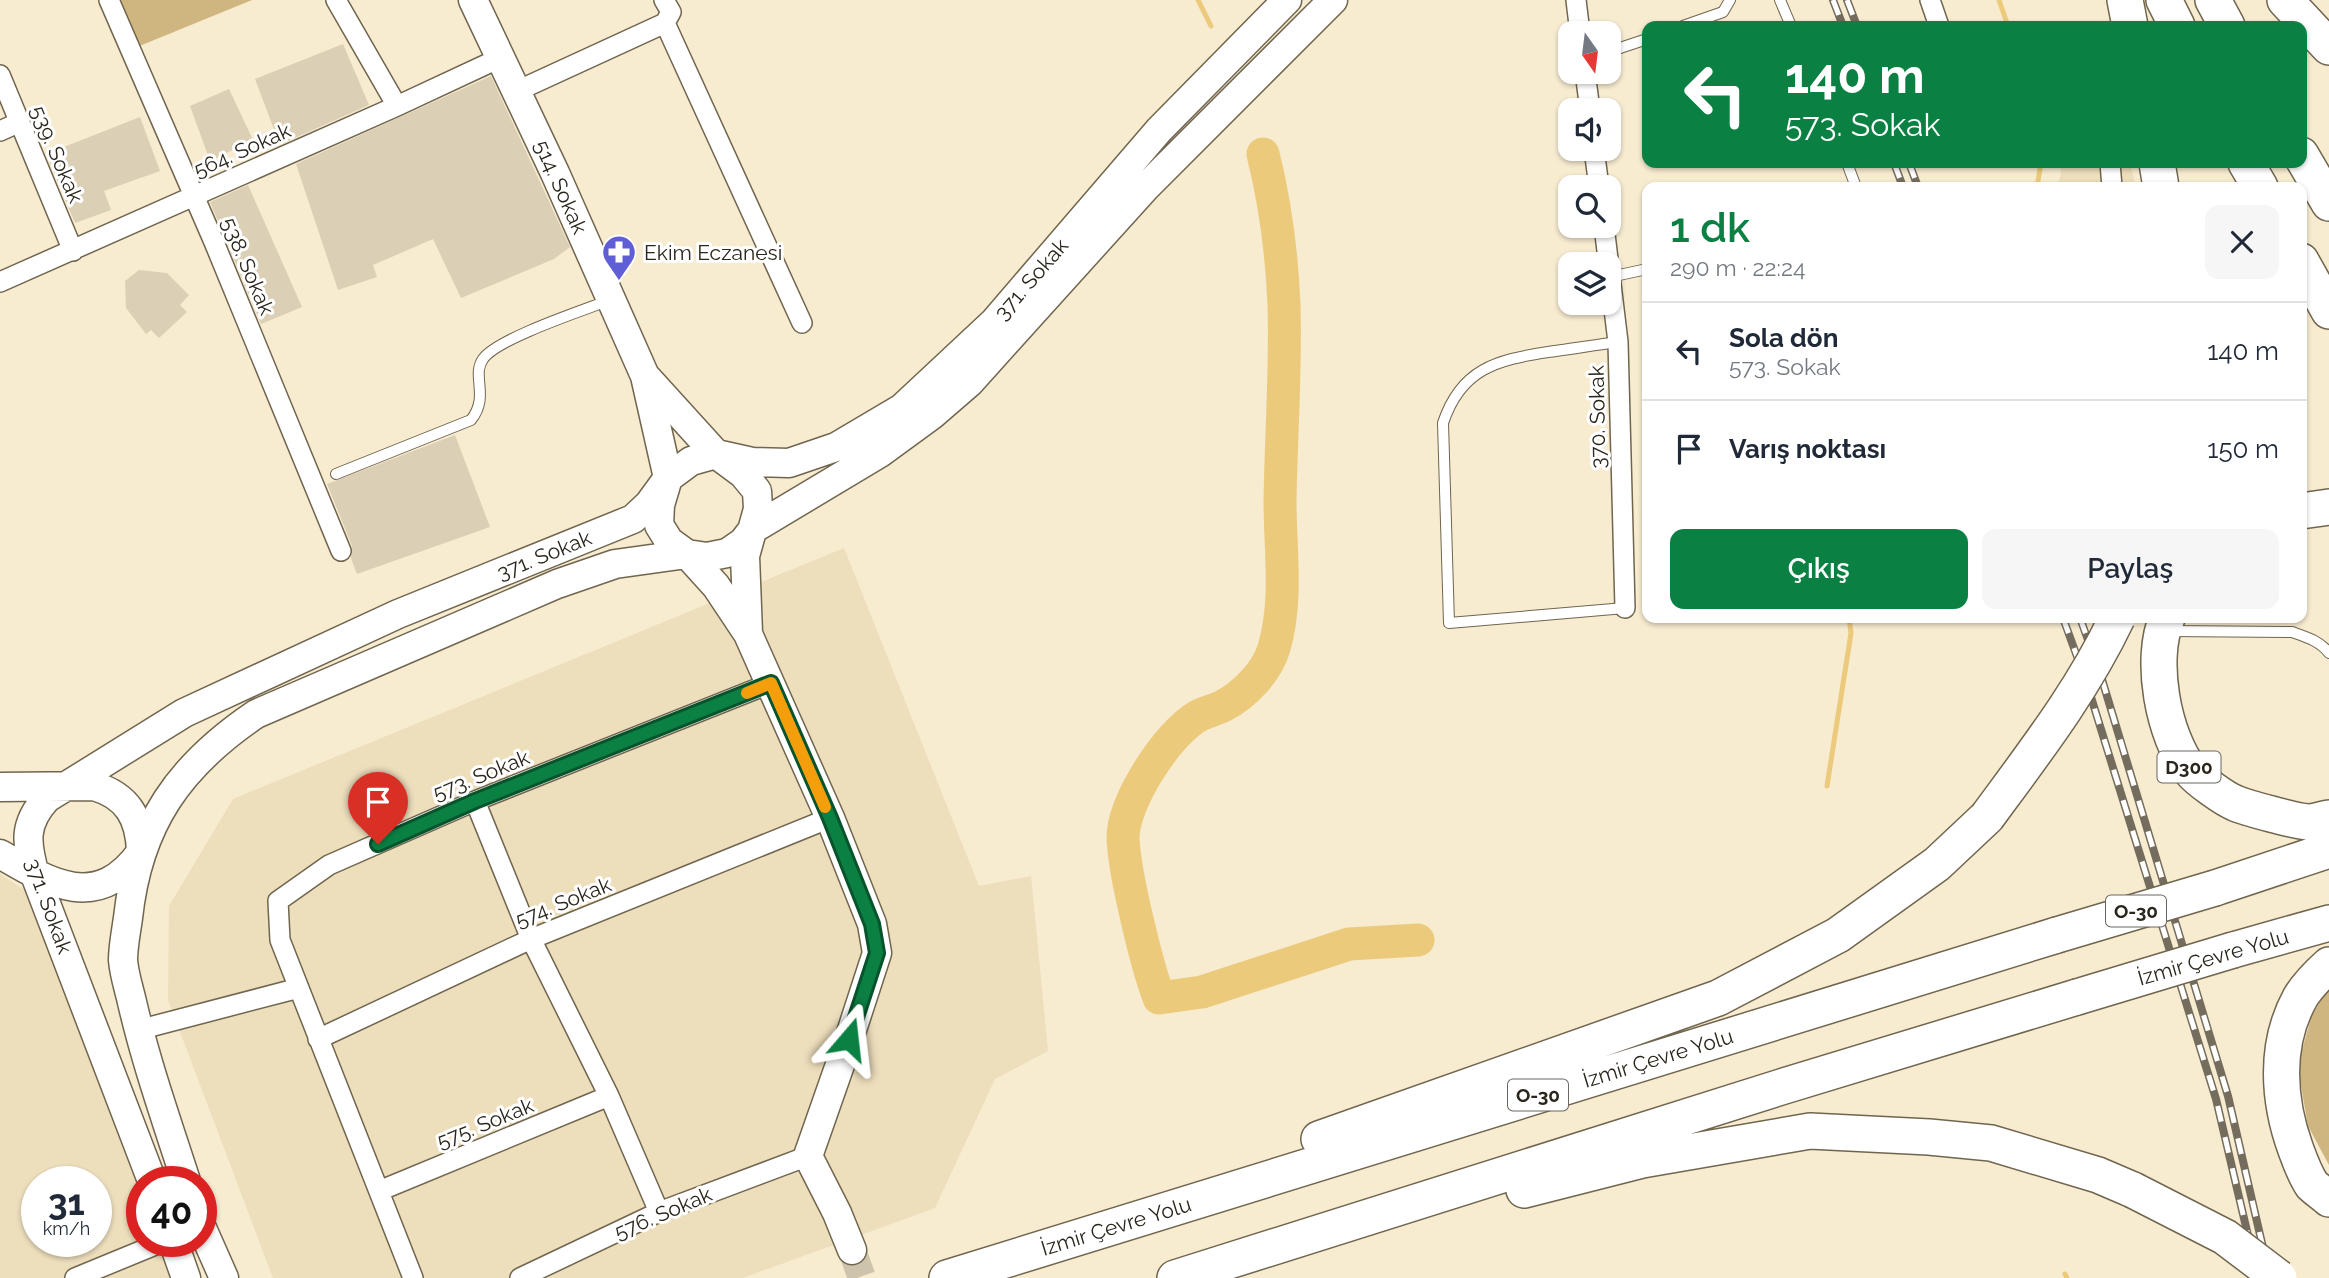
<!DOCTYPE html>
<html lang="tr">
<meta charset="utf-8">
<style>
body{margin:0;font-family:Raleway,sans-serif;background:#f6f6f7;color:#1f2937;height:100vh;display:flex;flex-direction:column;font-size:26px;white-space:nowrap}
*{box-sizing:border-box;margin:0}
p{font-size:23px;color:#747a83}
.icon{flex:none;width:38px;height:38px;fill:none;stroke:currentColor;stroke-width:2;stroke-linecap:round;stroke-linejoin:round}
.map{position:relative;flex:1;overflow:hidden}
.panel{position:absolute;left:1642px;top:182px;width:665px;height:441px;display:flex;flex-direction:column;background:#fff;border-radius:14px;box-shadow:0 2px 5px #0004}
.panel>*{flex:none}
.guide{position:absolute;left:1642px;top:21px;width:665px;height:147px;border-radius:14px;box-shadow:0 2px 5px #0004;background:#0b8043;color:#fff;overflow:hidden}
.needle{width:46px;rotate:166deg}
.fabs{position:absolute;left:1558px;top:21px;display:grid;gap:14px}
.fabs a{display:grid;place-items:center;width:63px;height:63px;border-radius:14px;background:#fff;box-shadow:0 2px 5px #0004;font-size:35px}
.speed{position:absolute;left:21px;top:1166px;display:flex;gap:14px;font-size:35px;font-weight:700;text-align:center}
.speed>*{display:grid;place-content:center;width:91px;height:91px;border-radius:50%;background:#fff;box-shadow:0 2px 5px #0004;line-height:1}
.speed small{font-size:18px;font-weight:400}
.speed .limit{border:10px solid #d22;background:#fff;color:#111}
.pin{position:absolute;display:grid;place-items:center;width:60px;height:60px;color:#fff;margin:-72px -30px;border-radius:50% 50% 50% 0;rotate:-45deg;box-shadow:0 0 7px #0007}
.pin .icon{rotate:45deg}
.me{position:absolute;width:77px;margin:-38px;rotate:17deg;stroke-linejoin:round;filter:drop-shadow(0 0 5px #0008)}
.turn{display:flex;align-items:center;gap:24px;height:147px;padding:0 28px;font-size:32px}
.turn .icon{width:91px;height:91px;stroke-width:2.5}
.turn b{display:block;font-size:49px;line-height:60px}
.round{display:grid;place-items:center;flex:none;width:74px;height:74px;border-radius:14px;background:#f6f6f7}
.summary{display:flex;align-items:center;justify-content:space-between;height:119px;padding:0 28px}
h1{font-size:42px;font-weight:600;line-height:52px;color:#0b8043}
.action{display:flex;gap:14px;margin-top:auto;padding:14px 28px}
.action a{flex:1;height:80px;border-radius:14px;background:#0b8043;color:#fff;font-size:28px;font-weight:600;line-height:80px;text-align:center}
.action a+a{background:#f6f6f7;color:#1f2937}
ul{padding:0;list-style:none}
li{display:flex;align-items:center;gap:21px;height:98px;padding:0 28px;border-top:2px solid #e0e1e3}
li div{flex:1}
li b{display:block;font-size:26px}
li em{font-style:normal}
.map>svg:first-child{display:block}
</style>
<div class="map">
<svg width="2329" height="1278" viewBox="0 0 2329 1278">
<rect width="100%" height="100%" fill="#f7ebd0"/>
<!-- built -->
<path fill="#eddebc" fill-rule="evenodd" d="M2060,163H2130L2136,187H2057L2061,174Z
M844,548L979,886L1031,876L1048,1051L995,1079L935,1208L743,1278H273L168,1000L169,906L233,799Z
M0,874L26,891L142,1192V1241H161L175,1278H0ZM37,1181H96V1241H37Z"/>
<!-- green -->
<path fill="#cfb680" d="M116,0H252L137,47Z
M2329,988V1165L2308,1126L2300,1080V1057L2312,1015Z"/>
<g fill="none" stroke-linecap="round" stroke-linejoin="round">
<!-- stream -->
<path stroke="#ecca7c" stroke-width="5" d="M1198,0L1211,26
M1999,0L2008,26
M2037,187L2041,163
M1827,786L1851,633L1849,618
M2065,1274L2067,1278"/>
<!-- river -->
<path stroke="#ecca7c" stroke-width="33" d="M1263,154C1275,202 1282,256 1284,305C1286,370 1281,436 1280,501C1280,550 1288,600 1274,648C1267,672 1244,695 1223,706C1215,710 1206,712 1198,716C1167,734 1123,802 1123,838C1124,861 1129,884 1134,906C1141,937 1148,968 1159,998L1202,992L1349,944L1418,940"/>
</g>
<!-- building -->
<path fill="#dbcfb5" d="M343,44L369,105L288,141L286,136L278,140L255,79Z
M491,76L570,247L554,259L461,298L433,239L373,265L377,277L338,290L296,164Z
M229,89L253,140L210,161L190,106Z
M140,117L160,171L104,191L111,210L75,223L46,154Z
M248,185L302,307L261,324L210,202Z
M139,270L167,273L189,295L180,305L187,312L159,338L151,330L146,334L126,308L125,281Z
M455,435L490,527L357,574L351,558L352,546L327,484Z"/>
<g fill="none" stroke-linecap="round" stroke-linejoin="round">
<!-- secondary-tunnel -->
<path stroke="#cec4ac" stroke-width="28" stroke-dasharray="28 14" stroke-linecap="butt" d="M852,1250L862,1278"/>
<!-- lane casing -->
<g stroke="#70654e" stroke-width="12">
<path id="lane" d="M1780,0L1791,26
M1683,26L1723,12L1730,0
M1608,52L1647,39
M1847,163L1856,187
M1610,277L1647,269
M1618,342C1595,345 1571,349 1548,352C1496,360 1461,369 1443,423L1449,623L1625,608
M336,474L471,420C490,396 471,376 483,359C496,339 584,310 610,300
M2168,631L2292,632C2306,637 2320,641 2329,653"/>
</g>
<!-- street casing -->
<g stroke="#70654e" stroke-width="22">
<path id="street" d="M109,0L214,242L341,551
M336,0L397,106
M1576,0L1580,33
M1930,0L1939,26
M665,23L802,323
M1585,72L1590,110
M0,75L73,251
M517,91L665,23L671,12L664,0
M0,131L20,122
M1594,149L1599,187
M2110,163L2112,187
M1604,226L1618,342L1625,608
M0,282L397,106L502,57
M475,801L531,939L609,1096L659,1212
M138,1030L299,988
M318,1039L531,939L830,818
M379,1191L609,1096
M75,1278L165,1241
M413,1278L280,940L278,901L329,865L475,801L771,683
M520,1278L659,1212L808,1156"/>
</g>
<!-- secondary casing -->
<g stroke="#70654e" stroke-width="31">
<path id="secondary" d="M473,0L555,173L645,376L668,478L660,505L659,525L669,541L687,554L716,586L748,634L830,818L872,924L877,953L849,1039L808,1156L837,1213L852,1250
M647,378L716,454L743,474L757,491L758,509L745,556L748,633
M0,787L94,786C128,796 140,818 141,852C98,912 51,884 0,854
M152,1181L35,875C26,843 23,824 47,798L184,713L398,614L633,519L649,504L668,478L691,461L716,454L752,462L789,463L836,447L902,408L994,322L1159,130L1287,0
M186,1181C167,1122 146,1063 132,1002C129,989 124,974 123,960C123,947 126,932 128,918C138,824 179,766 256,714L557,584L615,564L687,554L707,557L727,553L743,542L753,529L880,453L932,415L969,383L1145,188L1333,0
M201,1226L224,1278
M173,1241L186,1278"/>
</g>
<!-- highway casing -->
<g stroke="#70654e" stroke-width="38">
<path id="highway" d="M2125,0L2130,26
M2164,0L2177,26
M2213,0L2227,26
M2285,0L2329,47
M2301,155L2329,203
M2157,163L2161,187
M2246,163L2260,187
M2301,261L2329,311
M2301,511L2329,507
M2167,618C2149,659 2163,736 2191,771C2198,780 2225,799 2235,803C2246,808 2296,821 2308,822C2314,822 2322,819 2329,818
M2215,888L2329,850
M2233,950L2329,923
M2329,965C2319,974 2307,986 2300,998C2274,1045 2278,1101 2296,1150C2300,1161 2305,1175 2312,1185C2317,1190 2324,1194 2329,1199
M1319,1139L1718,998L1838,935L1937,864L1987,817
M1524,1190L1642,1160L1810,1131L1929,1137L1991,1143L2098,1175L2133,1190
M947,1278L2057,935
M1175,1278L1781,1087L2077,997"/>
</g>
<!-- lane -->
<use href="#lane" stroke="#fff" stroke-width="10"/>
<!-- street -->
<use href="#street" stroke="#fff" stroke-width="19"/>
<!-- secondary -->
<use href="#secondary" stroke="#fff" stroke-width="28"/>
<!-- highway -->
<use href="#highway" stroke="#fff" stroke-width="35"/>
<!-- rail casing -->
<g stroke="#746d5d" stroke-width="8">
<path id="rail" d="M1833,0L1843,26
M1847,0L1857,26
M1894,163L1903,187
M1909,163L1918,187
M2063,618L2086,681L2216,1099L2258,1278
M2080,618L2100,673L2228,1096L2270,1278"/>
</g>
<!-- rail -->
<use href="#rail" stroke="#fff" stroke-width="5" stroke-dasharray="16" stroke-linecap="butt"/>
<!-- highway-bridge casing -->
<g stroke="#70654e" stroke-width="38" stroke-linecap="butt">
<path id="highway-bridge" d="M1987,817C2034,753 2083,690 2117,618
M2057,935L2215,888
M2077,997L2233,950
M2133,1190L2225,1237L2279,1278"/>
</g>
<!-- highway-bridge -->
<use href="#highway-bridge" stroke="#fff" stroke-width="35"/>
</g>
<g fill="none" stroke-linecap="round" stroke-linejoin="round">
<!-- route casing -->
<g stroke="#07532c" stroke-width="18">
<path id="route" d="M378,844L475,801L771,683L830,818L872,924L877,953L849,1039"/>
</g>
<!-- route -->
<use href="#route" stroke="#0b8043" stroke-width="12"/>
<!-- slow -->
<path stroke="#f59e0b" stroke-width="12" d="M747,693L771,683L825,807"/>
</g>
<!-- icons -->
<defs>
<g id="pharmacy-pin" transform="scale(1.75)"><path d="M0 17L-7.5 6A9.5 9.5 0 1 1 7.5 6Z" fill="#605ed6" stroke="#fff"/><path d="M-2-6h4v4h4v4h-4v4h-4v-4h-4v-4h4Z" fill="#fff"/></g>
</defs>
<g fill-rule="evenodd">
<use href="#pharmacy-pin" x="619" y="252"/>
</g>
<g text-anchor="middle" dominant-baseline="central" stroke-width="6" stroke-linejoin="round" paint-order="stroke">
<!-- shield labels -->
<g fill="#fff" stroke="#6a6760" stroke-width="2">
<rect x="2157.5" y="751.5" width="63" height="31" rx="5"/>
<rect x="2106" y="895.5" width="60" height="31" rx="5"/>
<rect x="1508" y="1079.5" width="60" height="31" rx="5"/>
</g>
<g font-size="19" font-weight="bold" fill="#2a261c">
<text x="2189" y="767">D300</text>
<text x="2136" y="911">O-30</text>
<text x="1538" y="1095">O-30</text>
</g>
<!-- street labels -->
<g font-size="21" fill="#2a261c" stroke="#fff">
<text transform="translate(242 150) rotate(-24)">564. Sokak</text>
<text transform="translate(57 154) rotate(67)">539. Sokak</text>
<text transform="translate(561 187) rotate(66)">514. Sokak</text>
<text transform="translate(248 266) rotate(67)">538. Sokak</text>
<text transform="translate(1031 279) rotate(-49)">371. Sokak</text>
<text transform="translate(1597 417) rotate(-91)">370. Sokak</text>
<text transform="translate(544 555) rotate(-22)">371. Sokak</text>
<text transform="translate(481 775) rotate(-22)">573. Sokak</text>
<text transform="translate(563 902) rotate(-22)">574. Sokak</text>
<text transform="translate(49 906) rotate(70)">371. Sokak</text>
<text transform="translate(2213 957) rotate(-16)">İzmir Çevre Yolu</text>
<text transform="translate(1658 1058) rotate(-17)">İzmir Çevre Yolu</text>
<text transform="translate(485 1123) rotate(-22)">575. Sokak</text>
<text transform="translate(663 1213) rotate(-23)">576. Sokak</text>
<text transform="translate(1116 1226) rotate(-17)">İzmir Çevre Yolu</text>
</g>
<!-- poi labels -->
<g font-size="21" fill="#2a261c" stroke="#fff" text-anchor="start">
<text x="644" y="252">Ekim Eczanesi</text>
</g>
</g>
</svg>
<div class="fabs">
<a><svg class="needle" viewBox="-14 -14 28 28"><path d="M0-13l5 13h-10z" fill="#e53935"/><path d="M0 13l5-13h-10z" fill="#747a83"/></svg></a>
<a><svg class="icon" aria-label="sound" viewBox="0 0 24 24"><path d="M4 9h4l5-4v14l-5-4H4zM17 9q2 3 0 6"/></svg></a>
<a><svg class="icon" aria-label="search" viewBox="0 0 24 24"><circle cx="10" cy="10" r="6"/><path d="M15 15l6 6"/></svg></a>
<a><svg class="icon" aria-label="layers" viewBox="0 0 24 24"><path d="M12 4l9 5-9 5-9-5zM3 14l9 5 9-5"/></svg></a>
</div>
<div class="speed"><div>31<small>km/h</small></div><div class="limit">40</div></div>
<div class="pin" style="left:378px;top:844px;background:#d93025"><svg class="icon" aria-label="arrive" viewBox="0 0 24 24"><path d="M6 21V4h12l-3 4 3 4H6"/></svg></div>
<svg class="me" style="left:849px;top:1039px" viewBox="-20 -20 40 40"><path d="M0-17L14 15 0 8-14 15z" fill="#0b8043" stroke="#fff" stroke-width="4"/></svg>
<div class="guide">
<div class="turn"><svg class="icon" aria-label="left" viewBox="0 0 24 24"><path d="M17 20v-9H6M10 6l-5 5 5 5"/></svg><div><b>140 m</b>573. Sokak</div></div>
</div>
<section class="panel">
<div class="summary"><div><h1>1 dk</h1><p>290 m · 22:24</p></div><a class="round"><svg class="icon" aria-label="close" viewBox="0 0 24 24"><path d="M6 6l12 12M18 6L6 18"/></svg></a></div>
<ul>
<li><svg class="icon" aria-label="left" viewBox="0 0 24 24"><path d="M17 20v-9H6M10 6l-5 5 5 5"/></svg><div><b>Sola dön</b><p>573. Sokak</p></div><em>140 m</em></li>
<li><svg class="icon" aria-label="arrive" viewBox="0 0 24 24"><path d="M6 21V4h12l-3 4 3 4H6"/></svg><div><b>Varış noktası</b></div><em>150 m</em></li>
</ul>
<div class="action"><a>Çıkış</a><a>Paylaş</a></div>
</section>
</div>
